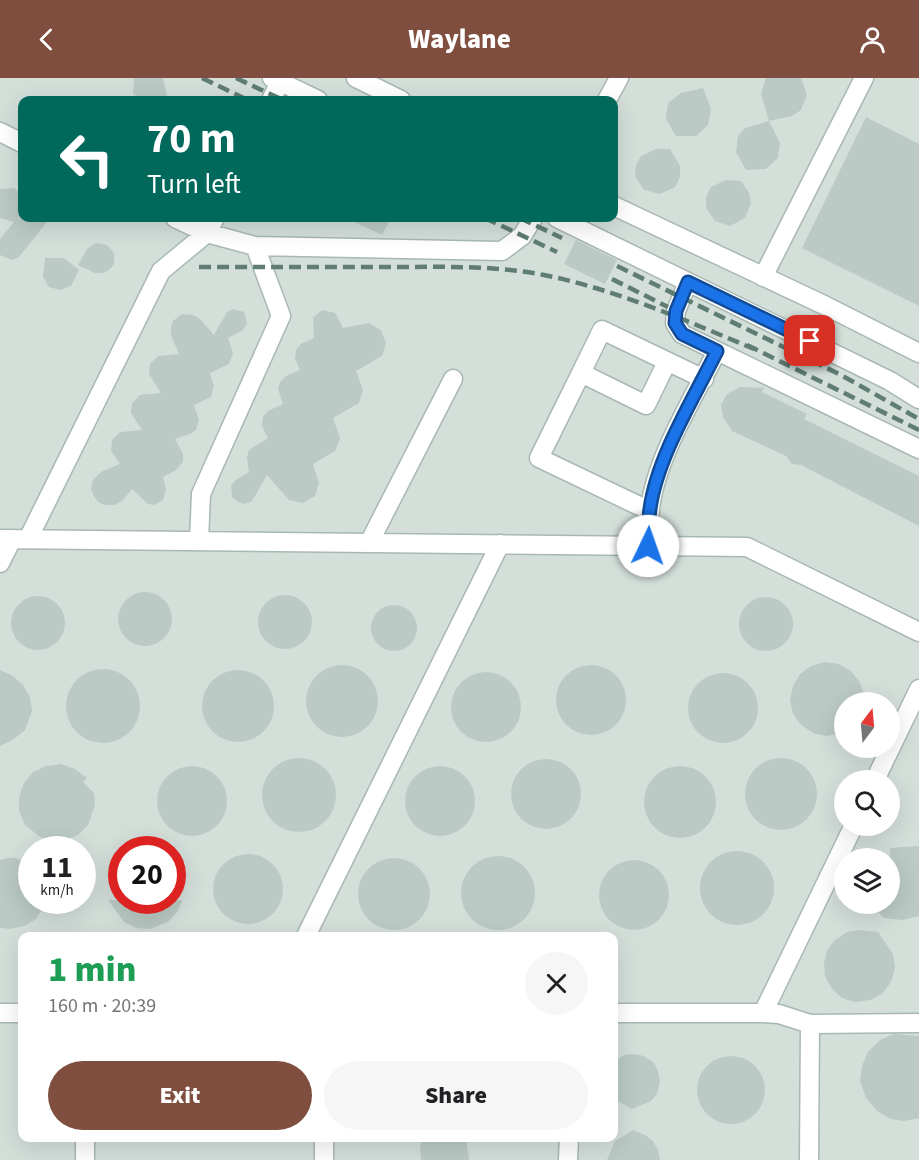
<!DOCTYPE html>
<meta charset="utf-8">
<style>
body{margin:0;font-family:"Source Sans 3",sans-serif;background:#f6f6f6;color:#202124;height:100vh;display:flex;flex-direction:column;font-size:22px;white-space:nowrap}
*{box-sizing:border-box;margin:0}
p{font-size:20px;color:#757577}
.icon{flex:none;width:33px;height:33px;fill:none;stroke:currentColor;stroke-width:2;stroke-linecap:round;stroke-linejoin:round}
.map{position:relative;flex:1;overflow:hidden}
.side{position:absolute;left:18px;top:854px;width:600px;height:210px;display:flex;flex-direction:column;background:#fff;border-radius:12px;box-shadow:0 6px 24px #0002}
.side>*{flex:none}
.top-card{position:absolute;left:18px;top:18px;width:600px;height:126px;border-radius:12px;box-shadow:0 6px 24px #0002;background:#00695c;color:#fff;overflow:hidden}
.needle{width:39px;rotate:16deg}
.controls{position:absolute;left:834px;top:614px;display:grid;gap:12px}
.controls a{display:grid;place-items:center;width:66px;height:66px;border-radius:50%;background:#fff;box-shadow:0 6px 24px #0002;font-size:30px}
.speed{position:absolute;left:18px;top:758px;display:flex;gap:12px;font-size:30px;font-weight:700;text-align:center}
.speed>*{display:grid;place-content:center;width:78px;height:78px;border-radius:50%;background:#fff;box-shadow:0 6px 24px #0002;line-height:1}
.speed small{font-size:15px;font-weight:400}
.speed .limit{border:9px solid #d22;background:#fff;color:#111}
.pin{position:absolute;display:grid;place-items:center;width:51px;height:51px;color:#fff;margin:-26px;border-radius:12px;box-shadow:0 3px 9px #0006}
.me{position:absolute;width:66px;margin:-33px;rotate:3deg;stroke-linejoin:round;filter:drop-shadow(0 0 4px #0008)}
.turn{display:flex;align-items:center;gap:21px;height:126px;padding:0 30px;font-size:27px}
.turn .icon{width:78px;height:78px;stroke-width:2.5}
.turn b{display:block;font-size:42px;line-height:51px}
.round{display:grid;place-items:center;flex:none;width:63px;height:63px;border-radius:32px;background:#f6f6f6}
.head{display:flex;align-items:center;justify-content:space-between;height:102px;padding:0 30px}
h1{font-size:36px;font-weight:800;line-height:45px;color:#1e9e55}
.primary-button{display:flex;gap:12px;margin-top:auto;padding:12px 30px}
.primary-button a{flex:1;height:69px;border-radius:36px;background:#7f4e3f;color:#fff;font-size:24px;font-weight:800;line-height:69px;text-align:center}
.primary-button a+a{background:#f6f6f6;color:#202124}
header{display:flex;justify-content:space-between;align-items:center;height:78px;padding:0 30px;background:#7f4e3f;color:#fff;font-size:27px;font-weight:800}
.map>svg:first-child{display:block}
</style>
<header><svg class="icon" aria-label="back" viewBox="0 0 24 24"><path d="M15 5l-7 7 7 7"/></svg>Waylane<svg class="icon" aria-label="person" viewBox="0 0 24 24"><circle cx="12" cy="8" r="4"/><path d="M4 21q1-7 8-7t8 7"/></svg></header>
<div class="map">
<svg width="919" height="1082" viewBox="0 0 919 1082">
<rect width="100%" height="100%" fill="#e6efeb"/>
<!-- built -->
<path fill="#d4dfda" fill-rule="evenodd" d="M0,0H919V1082H0ZM22,22H614V140H22ZM844,624H890V669H844ZM844,702H890V747H844ZM32,771H82V822H32ZM122,771H172V822H122ZM844,780H890V825H844ZM22,858H614V1059H22Z"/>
<!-- building -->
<path fill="#bbcac4" d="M134,0H163L168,22H138L133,15Z
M766,0H801L807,17L801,32L792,38L769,43L761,16Z
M703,10L711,31L708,47L696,58H676L666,41L668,25L681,15Z
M866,39L919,66V228L802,170Z
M769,43L780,65L778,80L766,91L746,92L736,74L738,58L745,50Z
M656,71H670L680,88V99L675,109L660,116L644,112L635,98L636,87L641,78Z
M726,102L741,103L749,115L751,125L745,140L730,148L715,143L706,130V119L711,109Z
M14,110L22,117V140H50L19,179L12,182L0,177V161L14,144L0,140V111Z
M346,140H391L382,157Z
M576,162L617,182L605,206L564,186Z
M96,165L107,167L114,175V186L109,192L103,195H95L78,187L87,171Z
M45,180H64L79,192L71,208L60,212L49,209L43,199Z
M234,231L244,234L247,245L243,252L228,260L233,275L229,286L210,295L214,308L211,319L194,327L199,342L196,352L192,355L175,361L183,376V384L176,392L163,399L166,411L163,422L154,427L148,426L132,411L122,423L114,427H104L98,424L94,418L91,411L93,402L101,394L120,386L111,373L112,362L120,354L142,352L131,335L132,325L140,317L161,315L149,296L150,286L158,278L179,276L171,257V250L173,243L182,236L193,237L199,240L214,257L227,234Z
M322,232L335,235L343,250L369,245L381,252L386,265L382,278L356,293L363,312L359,325L333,340L340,360L335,373L313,386L319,405L315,418L303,425L289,422L267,397L252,423L245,426L238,424L232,419L231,408L236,402L249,394L247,379L249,372L268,360L262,348L263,339L268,333L283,326L278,311L280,304L286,298L300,292L295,281L296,272L301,266L314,260L313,240Z
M740,309L764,310L762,314L807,336L804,341L919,398V448L801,387L792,386L786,378L732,353L723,339L721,327L727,316Z
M118 541a27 27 0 1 1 54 0a27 27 0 1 1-54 0Z
M258 544a27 27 0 1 1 54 0a27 27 0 1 1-54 0Z
M11 545a27 27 0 1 1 54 0a27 27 0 1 1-54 0Z
M739 546a27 27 0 1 1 54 0a27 27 0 1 1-54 0Z
M371 550a23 23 0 1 1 46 0a23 23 0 1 1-46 0Z
M825,584L839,586L851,593L860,604L866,624H844V655L826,658L813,655L801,647L793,636L790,622L793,608L800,596L811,588Z
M556 622a35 35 0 1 1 70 0a35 35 0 1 1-70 0Z
M306 623a36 36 0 1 1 72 0a36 36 0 1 1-72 0Z
M66 628a37 37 0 1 1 74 0a37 37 0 1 1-74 0Z
M0,592L13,598L23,607L30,619L32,633L25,652L14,661L0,668Z
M202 628a36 36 0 1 1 72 0a36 36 0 1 1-72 0Z
M451 629a35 35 0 1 1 70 0a35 35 0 1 1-70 0Z
M688 630a35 35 0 1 1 70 0a35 35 0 1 1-70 0Z
M745 716a36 36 0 1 1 72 0a36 36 0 1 1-72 0Z
M262 717a37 37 0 1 1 74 0a37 37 0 1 1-74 0Z
M511 716a35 35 0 1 1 70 0a35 35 0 1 1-70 0Z
M61,686L75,691L87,700L83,704L94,715L95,727L88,747L78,757L64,762H50L40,759L25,747L19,733V719L24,705L33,694L46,688Z
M405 723a35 35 0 1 1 70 0a35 35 0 1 1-70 0Z
M644 724a36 36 0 1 1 72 0a36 36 0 1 1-72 0Z
M157 723a35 35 0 1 1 70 0a35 35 0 1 1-70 0Z
M919,768V838L903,842L884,840L869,825H890V770Z
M700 810a37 37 0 1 1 74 0a37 37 0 1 1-74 0Z
M213 811a35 35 0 1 1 70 0a35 35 0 1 1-70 0Z
M461 815a37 37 0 1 1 74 0a37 37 0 1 1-74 0Z
M8,780H15L32,786V822H48L36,841L24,848L11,851L0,850V782Z
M358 816a36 36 0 1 1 72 0a36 36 0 1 1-72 0Z
M599 817a35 35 0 1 1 70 0a35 35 0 1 1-70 0Z
M108,822H182L178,833L168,844L150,851L136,850L124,844Z
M859,852L878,854L893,876L895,890L891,904L882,916L870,922L855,924L842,920L832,911L825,898L824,885L827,872L835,862L847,854Z
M894,956L919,958V1040L904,1043L891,1041L877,1033L866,1020L860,1003L862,988L868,974L880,962Z
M634,976L644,978L654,985L658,993L660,1004L657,1016L651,1023L632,1031L614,1021V984L624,977Z
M697 1012a34 34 0 1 1 68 0a34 34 0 1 1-68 0Z
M633,1052L645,1057L653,1063L658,1072L660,1082H607L615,1063Z
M423,1059H466L469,1082H421L420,1069Z"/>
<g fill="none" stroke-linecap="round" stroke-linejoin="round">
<!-- minor casing -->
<g stroke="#a8b8b2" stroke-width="21">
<path id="minor" d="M272,0L318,22
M356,0L401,22
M271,22L280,4
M607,22L619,0
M0,54L22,65
M614,128L826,228L919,275
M175,140L207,155L255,168L281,238L201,416L199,463
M557,140L890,303L919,321
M255,168L502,173L522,158L533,140
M763,199L864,0
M688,204L676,233L675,245L682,256L717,273
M667,284L646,327L581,295L602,252L704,301
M581,295L539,380L650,433
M0,461L747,469L919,554
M28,461L161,193L207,155L215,140
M369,465L453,301
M648,468C649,455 649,443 650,431C656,379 694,319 717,273L919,371
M0,485L12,461
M875,702L919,611
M306,858L500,466
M0,935H22
M614,935H763L779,936L810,946L919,945
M763,935L854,747
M324,1059V1082
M85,1082V1059
M568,1082L569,1059
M809,1082L810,946"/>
</g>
<!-- minor -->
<use href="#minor" stroke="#fff" stroke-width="18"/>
<!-- rail -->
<path stroke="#5f7d75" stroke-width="4.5" stroke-dasharray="12 6" stroke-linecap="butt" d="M202,0L248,22
M236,0L283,22
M485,140L557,174
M520,140L562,160
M617,188L841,297L919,341
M199,189C263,189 326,189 390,189C441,189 493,187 544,197C615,211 687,243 754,271
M612,201L668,229
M747,267L919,352"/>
</g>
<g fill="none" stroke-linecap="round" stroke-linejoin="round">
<!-- route casing -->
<g stroke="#114b97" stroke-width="15">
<path id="route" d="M648,468C649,455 648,443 650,431C657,379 694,320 717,273L682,256L675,245L676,233L688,204L810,263"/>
</g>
<!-- route -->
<use href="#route" stroke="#1a73e8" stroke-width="10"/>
</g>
</svg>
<div class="controls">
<a><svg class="needle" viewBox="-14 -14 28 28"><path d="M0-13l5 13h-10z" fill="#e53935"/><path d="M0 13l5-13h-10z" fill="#757577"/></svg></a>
<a><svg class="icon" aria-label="search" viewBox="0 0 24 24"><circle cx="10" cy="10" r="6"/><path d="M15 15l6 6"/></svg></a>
<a><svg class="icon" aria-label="layers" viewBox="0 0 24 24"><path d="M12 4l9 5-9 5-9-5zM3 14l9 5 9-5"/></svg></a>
</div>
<div class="speed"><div>11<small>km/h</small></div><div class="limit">20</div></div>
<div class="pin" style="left:810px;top:263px;background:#d93025"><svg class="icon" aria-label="arrive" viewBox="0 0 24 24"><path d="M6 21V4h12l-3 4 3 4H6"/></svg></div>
<svg class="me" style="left:648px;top:468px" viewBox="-20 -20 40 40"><circle r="19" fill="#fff"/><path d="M0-13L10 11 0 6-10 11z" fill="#1a73e8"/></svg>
<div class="top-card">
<div class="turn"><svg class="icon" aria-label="left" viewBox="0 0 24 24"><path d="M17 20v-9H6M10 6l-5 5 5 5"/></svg><div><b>70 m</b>Turn left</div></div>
</div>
<section class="side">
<div class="head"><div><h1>1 min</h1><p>160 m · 20:39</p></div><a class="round"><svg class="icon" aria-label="close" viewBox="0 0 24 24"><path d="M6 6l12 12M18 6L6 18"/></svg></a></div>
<div class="primary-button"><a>Exit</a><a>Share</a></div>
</section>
</div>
